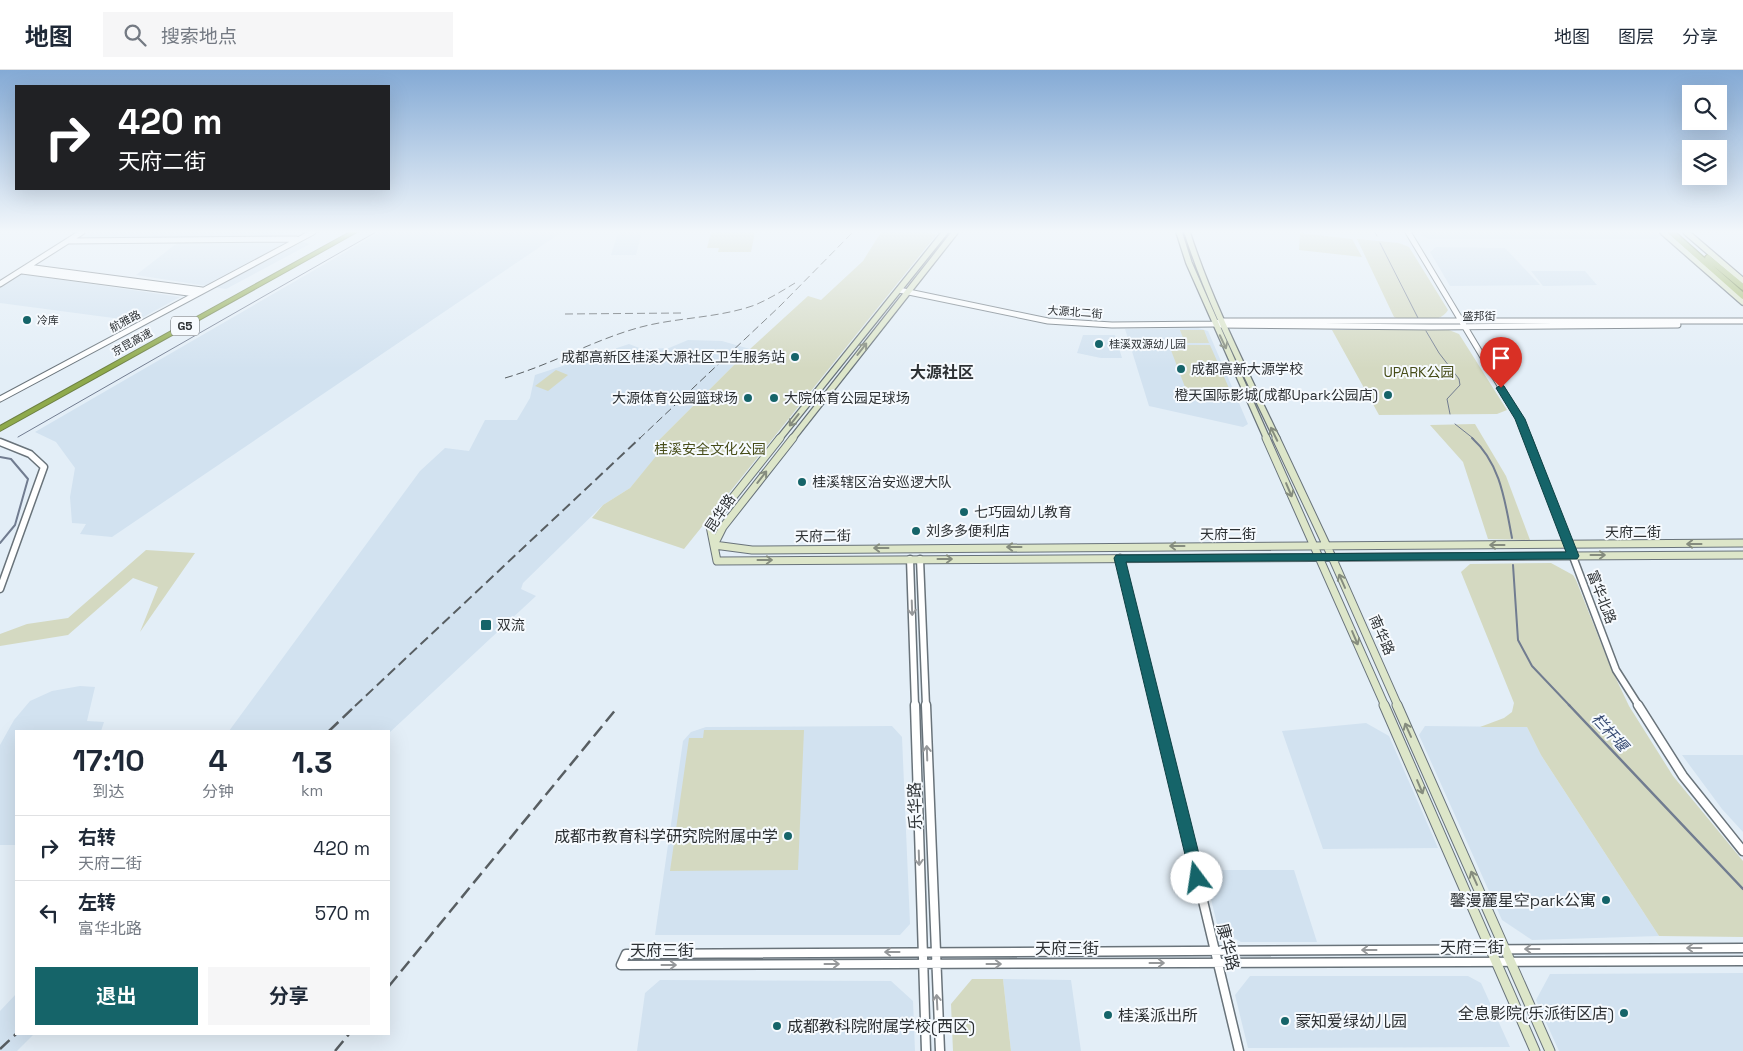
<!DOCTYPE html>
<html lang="zh">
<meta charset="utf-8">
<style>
body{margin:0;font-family:"Space Grotesk","Noto Sans SC",sans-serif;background:#f6f6f7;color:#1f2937;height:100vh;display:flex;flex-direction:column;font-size:19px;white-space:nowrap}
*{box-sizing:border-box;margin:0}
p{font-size:16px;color:#747a83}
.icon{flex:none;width:28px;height:28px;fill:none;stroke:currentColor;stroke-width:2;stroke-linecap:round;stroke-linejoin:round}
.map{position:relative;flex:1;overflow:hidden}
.sheet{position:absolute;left:15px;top:660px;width:375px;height:305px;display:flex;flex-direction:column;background:#fff;border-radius:0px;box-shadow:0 5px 20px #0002}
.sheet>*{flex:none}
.hud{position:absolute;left:15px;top:15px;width:375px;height:105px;border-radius:0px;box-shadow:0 5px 20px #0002;background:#202124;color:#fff;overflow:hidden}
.controls{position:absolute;left:1682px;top:15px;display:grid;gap:10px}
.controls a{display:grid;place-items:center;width:45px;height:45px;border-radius:0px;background:#fff;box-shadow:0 5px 20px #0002;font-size:25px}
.pin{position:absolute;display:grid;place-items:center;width:42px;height:42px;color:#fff;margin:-51px -21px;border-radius:50% 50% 50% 0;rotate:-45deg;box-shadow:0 0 5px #0007}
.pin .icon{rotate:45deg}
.me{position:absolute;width:55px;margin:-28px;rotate:346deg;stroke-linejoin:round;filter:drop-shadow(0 0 4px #0008)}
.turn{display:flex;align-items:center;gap:18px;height:105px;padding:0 20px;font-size:22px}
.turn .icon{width:65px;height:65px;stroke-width:2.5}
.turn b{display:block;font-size:35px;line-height:42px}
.eta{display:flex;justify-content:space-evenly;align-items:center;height:85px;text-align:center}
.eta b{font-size:30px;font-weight:700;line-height:35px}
.action{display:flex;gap:10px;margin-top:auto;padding:10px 20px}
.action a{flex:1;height:58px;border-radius:0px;background:#156469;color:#fff;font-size:20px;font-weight:700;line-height:58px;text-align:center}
.action a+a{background:#f6f6f7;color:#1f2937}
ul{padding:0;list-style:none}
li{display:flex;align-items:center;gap:15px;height:65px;padding:0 20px;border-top:1px solid #e0e1e3}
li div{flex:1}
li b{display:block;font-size:19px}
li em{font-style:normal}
header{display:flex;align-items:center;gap:30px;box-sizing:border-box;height:70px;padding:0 25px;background:#fff;border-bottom:1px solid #e0e1e3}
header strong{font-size:24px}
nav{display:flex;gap:28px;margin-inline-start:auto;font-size:18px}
.search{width:350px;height:45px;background:#f6f6f7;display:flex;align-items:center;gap:12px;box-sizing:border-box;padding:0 18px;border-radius:0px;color:#747a83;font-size:19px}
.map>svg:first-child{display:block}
</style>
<header>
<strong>地图</strong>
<div class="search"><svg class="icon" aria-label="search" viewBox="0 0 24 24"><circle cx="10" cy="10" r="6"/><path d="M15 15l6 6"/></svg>搜索地点</div>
<nav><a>地图</a><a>图层</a><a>分享</a></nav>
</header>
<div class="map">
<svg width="1743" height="981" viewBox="0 0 1743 981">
<rect width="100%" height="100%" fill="#e3eef7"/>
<!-- built -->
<path fill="#d2e2f0" d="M92,162H286L280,166L310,174L226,219L136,205L185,167L82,168Z
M380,162H562L112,467L80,464L86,454L72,453L70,427L75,398L56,372L35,362Z
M618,162H642L636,185H611Z
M1419,162H1655L1660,166L1657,169H1429L1422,166Z
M1436,177L1505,178L1540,215L1450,216L1430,182Z
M1531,201H1585L1597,215L1543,216Z
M22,204L180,227L136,251L0,233V218Z
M1198,258L1208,261L1248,354L1243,357L1149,336L1125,259Z
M1083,265H1115L1122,288H1101L1077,283Z
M688,270L722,271L750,279L658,371L667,374L630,418L603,435L523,513L521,519L536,526L389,663V661H229L420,401L445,378L469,381L485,350H517L530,328L535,305L629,274L642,279L669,278Z
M80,616L95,617L87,651L104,652L101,661H16V775H0V675L14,650L30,631L52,621Z
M1366,653L1389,666L1438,778L1323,779L1282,661Z
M892,656L902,667L910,854L900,865H655L682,678L683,671L691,662L706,657Z
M1425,656L1527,657L1541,685L1659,866L1532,870L1502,850L1419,665Z
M1682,685H1743V762L1722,739Z
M1204,800H1294L1317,872H1241L1218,858Z
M1743,903V981H1559L1536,930L1550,904Z
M1250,906H1468L1481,913L1510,977L1248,978L1235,925Z
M1003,909L1071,910L1081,981H1011Z
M660,910L891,911L913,931L915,981H637L645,923Z
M16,924V964H34L17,981H0V941Z"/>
<!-- green -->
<path fill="#d4d9c1" d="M711,162H755L751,182H718L719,178H707Z
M881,162H925L937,164L684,479L592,448L603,435L630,418L666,374L658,371L750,279L808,226L821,230L863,191Z
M1300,163L1352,169L1362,187L1299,180Z
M1357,169L1399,173L1409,177L1448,240C1440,255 1413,249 1398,249L1394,247Z
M1180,260H1204L1209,273H1185Z
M1332,260H1449L1459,264L1507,340L1497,344L1379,345Z
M1169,275H1210L1232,325L1199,326L1185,317Z
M556,300L568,305L548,321L535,316Z
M1475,354L1506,406L1530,470L1488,469L1463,392L1430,355Z
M146,480L195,483L140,562L158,517L133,508L68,565L0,576V564L27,554L68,548Z
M1551,493L1573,505L1576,510L1610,596L1629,636L1673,706L1743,791V867L1659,866L1541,685L1527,657H1480L1504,648L1512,642L1514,633L1461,502L1470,494Z
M704,660H804L798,800L670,801L689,668H703Z
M972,909H1003L1011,981H953L951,934Z"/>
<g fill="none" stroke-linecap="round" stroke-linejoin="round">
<!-- stream-far2 -->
<path stroke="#717c90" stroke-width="1" d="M1375,162L1377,166
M1380,173L1418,248
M1426,261L1439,283L1459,309L1460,315L1447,329L1450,344
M1455,354L1474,369
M18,367L376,162"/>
<!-- stream-far1 -->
<path stroke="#717c90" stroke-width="2" d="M1472,368C1501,394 1505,432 1512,468
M0,387L11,389L28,409L15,455L0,473
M1513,495L1518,570L1532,596L1570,636"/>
<!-- stream -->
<path stroke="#717c90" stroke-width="2.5" d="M1569,635L1743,819"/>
<!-- tertiary-far2 casing -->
<g stroke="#69737a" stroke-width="7">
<path id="tertiary-far2" d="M1408,162L1520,349L1528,369
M68,171L296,169
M27,197L202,220
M22,201L196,224
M0,214L82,162
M899,220L1048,251L1112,255L1215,254L1221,251H1743
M1218,255L1431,257L1678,255
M0,329L313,162"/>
</g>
<!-- tertiary-far1 casing -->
<g stroke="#69737a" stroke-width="9">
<path id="tertiary-far1" d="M1528,368L1616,600L1639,636
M0,372L30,384L44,397L0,519
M1120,488L1156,636
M910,489L915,636
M920,489L926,636"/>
</g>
<!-- tertiary casing -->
<g stroke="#69737a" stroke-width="11">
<path id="tertiary" d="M915,635L926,981
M926,635L940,981
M1156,635L1239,981
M1638,635L1683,706L1743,781
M1743,878L626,884L621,895L1743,891"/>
</g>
<!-- secondary-far2 casing -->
<g stroke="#69737a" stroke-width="8">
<path id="secondary-far2" d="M1179,162L1189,193L1267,369
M1187,162C1210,234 1245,301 1277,369
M1663,162L1743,232
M1686,162L1743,211
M779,369L945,162
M792,369L955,162"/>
</g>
<!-- secondary-far1 casing -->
<g stroke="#69737a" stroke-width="9">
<path id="secondary-far1" d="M780,368L710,456L717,491L1743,485
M1266,368L1385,636
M1276,368L1332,487L1398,636
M714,475L752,480L1743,473
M714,475L723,457L793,368"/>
</g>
<!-- secondary casing -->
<g stroke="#69737a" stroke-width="11">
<path id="secondary" d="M1384,635L1535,981
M1397,635L1550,981"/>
</g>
<!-- trunk casing -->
<g stroke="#6d8043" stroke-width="8">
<path id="trunk" d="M1671,162L1743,226
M1708,188L1743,217"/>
</g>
<!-- motorway casing -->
<g stroke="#6d8043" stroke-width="2">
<path id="motorway" d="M350,162H357L0,361V356Z"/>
</g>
<!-- tertiary-far2 -->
<use href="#tertiary-far2" stroke="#fff" stroke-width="5"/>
<!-- tertiary-far1 -->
<use href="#tertiary-far1" stroke="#fff" stroke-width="6"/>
<!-- tertiary -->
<use href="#tertiary" stroke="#fff" stroke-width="8"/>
<!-- secondary-far2 -->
<use href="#secondary-far2" stroke="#dde6c9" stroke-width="5.5"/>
<!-- secondary-far1 -->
<use href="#secondary-far1" stroke="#dde6c9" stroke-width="7"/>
<!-- secondary -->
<use href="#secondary" stroke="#dde6c9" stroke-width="9"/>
<!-- trunk -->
<use href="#trunk" stroke="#a6bb6f" stroke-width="5.5"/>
<!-- motorway -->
<use href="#motorway" fill="#8faa4b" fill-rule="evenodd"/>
<!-- rail-far2 -->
<path stroke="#585e62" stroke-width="1" stroke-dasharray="8 4" stroke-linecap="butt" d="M565,244L681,243
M505,308C550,295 590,272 634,259C673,247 716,249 755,235C769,229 782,221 795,213
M639,369L780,236L853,162"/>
<!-- rail-far1 -->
<path stroke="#585e62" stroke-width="2" stroke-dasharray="10 5" stroke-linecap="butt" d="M355,636L640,368"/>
<!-- rail -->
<path stroke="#585e62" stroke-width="2.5" stroke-dasharray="13 6" stroke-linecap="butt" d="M329,661L356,635
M389,916L617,638
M0,979L16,964
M335,981L349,964"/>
</g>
<!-- one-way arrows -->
<defs><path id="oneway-shaft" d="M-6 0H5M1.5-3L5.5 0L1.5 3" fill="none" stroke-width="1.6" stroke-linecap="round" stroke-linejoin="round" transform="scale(1.25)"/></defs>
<g stroke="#858c7e">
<use href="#oneway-shaft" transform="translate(1223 272) rotate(65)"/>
<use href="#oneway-shaft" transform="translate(862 279) rotate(-52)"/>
<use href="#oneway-shaft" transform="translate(794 350) rotate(128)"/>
<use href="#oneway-shaft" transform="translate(1274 364) rotate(-116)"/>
<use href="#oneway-shaft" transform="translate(762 407) rotate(-52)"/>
<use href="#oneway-shaft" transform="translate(1289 420) rotate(67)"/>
<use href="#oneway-shaft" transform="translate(1694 474) rotate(180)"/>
<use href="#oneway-shaft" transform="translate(1497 475) rotate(180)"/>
<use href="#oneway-shaft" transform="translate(1177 476) rotate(180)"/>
<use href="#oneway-shaft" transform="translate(1014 477) rotate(180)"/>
<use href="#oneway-shaft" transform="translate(881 478) rotate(180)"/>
<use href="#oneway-shaft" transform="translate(1598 485)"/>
<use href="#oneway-shaft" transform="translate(945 489)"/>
<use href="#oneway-shaft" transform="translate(765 490)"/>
<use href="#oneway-shaft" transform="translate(1342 511) rotate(-114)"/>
<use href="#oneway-shaft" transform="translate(1355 568) rotate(67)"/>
<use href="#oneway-shaft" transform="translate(1408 660) rotate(-114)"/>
<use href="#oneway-shaft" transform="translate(1420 717) rotate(67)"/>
<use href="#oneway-shaft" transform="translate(1474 808) rotate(-114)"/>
</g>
<g stroke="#96989a">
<use href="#oneway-shaft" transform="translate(912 538) rotate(88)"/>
<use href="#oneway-shaft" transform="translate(927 683) rotate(-92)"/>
<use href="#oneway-shaft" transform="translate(919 788) rotate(88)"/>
<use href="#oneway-shaft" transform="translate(1694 878) rotate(180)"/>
<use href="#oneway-shaft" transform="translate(1532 879) rotate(180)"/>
<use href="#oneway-shaft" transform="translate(1369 880) rotate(180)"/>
<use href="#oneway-shaft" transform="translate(892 882) rotate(180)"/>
<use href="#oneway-shaft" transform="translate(1157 893)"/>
<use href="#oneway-shaft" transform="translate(832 894)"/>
<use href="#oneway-shaft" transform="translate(994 894)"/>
<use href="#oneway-shaft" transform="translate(669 895)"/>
<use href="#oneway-shaft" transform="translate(937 932) rotate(-93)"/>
</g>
<!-- sky -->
<linearGradient id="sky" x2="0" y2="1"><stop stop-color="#84aad5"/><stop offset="0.54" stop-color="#f2f7fb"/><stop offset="1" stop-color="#f2f7fb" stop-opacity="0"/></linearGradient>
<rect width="1743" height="299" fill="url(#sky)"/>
<!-- route -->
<path fill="#156469" stroke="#0e4144" d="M1501,315L1504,316L1525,349L1579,486L1577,489L1126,492L1205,808L1203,814L1197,816L1192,814L1114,488L1116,485L1566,482L1515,349L1496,318Z"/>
<!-- markers -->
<g fill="#156469" stroke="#f6fafe" stroke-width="2">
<circle cx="27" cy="250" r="5"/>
<circle cx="1099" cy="274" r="5"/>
<circle cx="795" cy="287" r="5"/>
<circle cx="1181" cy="299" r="5"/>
<circle cx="1388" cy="325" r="5"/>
<circle cx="748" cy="328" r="5"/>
<circle cx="774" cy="328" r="5"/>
<circle cx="802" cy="412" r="5"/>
<circle cx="964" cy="442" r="5"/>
<circle cx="916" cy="461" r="5"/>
<rect x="480" y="549" width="12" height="12" rx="2.5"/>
<circle cx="788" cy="766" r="5"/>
<circle cx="1606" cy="830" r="5"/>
<circle cx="1624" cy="943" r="5"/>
<circle cx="1108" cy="945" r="5"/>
<circle cx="1285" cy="951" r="5"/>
<circle cx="777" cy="956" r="5"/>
</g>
<g text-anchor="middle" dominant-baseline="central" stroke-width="4" stroke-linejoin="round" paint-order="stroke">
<!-- far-street labels -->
<g font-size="11" fill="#2d3134" stroke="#f6fafe">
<text transform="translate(1075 242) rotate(4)">大源北二街</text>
<text x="1479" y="246">盛邦街</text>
<text transform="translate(125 251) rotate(-28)">航雅路</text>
<text transform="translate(132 272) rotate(-29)">京昆高速</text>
</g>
<!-- far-poi labels -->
<g font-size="11" fill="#2d3134" stroke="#f6fafe" text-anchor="start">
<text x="37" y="250">冷库</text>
<text x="1109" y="274">桂溪双源幼儿园</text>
</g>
<!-- shield labels -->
<rect fill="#f6fafe" stroke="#696d71" stroke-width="1" x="171" y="246.5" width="28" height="19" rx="4"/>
<g font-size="12" font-weight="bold" fill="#2d3134">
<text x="185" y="256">G5</text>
</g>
<!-- poi labels -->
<g font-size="14" fill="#2d3134" stroke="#f6fafe" text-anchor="start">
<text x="785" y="287" text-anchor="end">成都高新区桂溪大源社区卫生服务站</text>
<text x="1191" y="299">成都高新大源学校</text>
<text x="1378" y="325" text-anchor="end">橙天国际影城(成都Upark公园店)</text>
<text x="738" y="328" text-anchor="end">大源体育公园篮球场</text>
<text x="784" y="328">大院体育公园足球场</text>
<text x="812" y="412">桂溪辖区治安巡逻大队</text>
<text x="974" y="442">七巧园幼儿教育</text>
<text x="926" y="461">刘多多便利店</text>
<text x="497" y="555">双流</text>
</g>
<!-- park labels -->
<g font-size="14" fill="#474d19" stroke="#f6fafe">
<text x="1419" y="302">UPARK公园</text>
<text x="710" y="379">桂溪安全文化公园</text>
</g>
<!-- street labels -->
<g font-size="14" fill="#2d3134" stroke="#f6fafe">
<text transform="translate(720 443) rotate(-56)">昆华路</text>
<text x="1633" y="462">天府二街</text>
<text x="1228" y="464">天府二街</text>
<text transform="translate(823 466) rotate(-1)">天府二街</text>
<text transform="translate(1602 527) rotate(69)">富华北路</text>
<text transform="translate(1382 565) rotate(66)">南华路</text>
</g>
<!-- water labels -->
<g font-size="15" font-style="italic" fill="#344871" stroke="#f6fafe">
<text transform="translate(1610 662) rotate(47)">栏杆堰</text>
</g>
<!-- quarter labels -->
<g font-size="16" font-weight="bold" fill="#2d3134" stroke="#f6fafe">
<text x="942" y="302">大源社区</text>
</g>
<!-- near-street labels -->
<g font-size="16" fill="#2d3134" stroke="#f6fafe">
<text transform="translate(915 736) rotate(-92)">乐华路</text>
<text transform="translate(1228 877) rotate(76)">康华路</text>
<text x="1472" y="877">天府三街</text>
<text x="1067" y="878">天府三街</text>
<text x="662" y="880">天府三街</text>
</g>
<!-- near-poi labels -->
<g font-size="16" fill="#2d3134" stroke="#f6fafe" text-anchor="end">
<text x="778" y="766">成都市教育科学研究院附属中学</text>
<text x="1596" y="830">馨漫麓星空park公寓</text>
<text x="1614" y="943">全息影院(乐派街区店)</text>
<text x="1118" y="945" text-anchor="start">桂溪派出所</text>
<text x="1295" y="951" text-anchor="start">蒙知爱绿幼儿园</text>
<text x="787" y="956" text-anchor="start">成都教科院附属学校(西区)</text>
</g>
</g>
</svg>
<div class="controls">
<a><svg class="icon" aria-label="search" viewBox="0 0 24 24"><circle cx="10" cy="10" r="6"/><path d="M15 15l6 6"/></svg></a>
<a><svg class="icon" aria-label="layers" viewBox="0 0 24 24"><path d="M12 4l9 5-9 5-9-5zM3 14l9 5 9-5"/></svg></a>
</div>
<div class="pin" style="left:1501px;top:318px;background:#d93025"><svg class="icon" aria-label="arrive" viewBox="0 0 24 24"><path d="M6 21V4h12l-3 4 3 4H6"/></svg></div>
<svg class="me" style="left:1197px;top:808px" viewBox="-20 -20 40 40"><circle r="19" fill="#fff"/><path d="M0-13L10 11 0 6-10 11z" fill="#156469"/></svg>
<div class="hud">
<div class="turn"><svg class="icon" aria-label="right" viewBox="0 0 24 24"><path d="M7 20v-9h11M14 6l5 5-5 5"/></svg><div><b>420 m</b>天府二街</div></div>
</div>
<section class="sheet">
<div class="eta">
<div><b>17:10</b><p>到达</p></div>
<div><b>4</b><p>分钟</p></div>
<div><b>1.3</b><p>km</p></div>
</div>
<ul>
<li><svg class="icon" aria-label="right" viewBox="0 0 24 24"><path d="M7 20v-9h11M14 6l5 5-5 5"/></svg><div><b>右转</b><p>天府二街</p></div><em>420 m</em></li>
<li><svg class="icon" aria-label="left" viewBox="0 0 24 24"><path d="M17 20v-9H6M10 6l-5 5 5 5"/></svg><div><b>左转</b><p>富华北路</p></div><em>570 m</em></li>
</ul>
<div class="action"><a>退出</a><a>分享</a></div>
</section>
</div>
